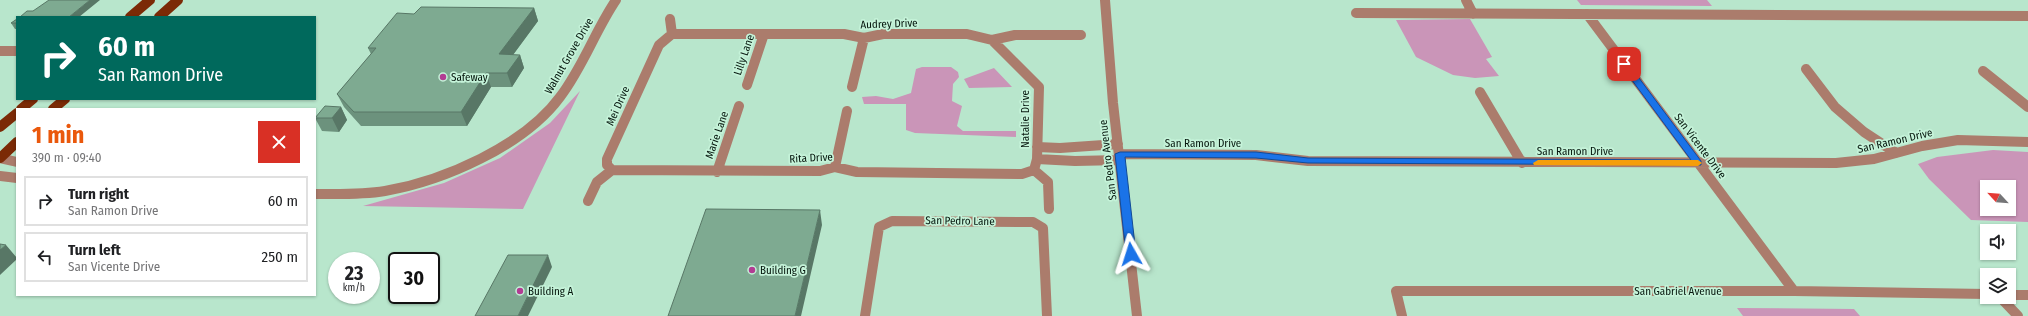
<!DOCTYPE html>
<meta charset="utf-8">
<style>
body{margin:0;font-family:"Fira Sans Condensed",sans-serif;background:#f6f6f6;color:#202124;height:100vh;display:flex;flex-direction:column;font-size:15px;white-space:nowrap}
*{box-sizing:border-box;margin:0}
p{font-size:13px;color:#757577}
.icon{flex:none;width:22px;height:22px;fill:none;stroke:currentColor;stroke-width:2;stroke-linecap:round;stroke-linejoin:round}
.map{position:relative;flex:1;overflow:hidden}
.side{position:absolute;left:16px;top:108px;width:300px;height:188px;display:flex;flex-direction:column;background:#fff;border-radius:0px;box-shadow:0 1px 3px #0004}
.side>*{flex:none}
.guide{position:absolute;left:16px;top:16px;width:300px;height:84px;border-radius:0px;box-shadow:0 1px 3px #0004;background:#00695c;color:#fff;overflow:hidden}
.needle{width:26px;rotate:296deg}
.buttons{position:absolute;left:1980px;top:180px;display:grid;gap:8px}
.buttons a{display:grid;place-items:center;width:36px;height:36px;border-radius:0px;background:#fff;box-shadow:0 1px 3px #0004;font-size:20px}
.speed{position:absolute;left:328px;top:252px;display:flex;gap:8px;font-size:20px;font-weight:700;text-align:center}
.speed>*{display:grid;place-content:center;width:52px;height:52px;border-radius:50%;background:#fff;box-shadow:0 1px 3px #0004;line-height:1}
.speed small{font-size:10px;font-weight:400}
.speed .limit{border:2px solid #111;border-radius:6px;background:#fff;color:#111}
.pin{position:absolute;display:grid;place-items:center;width:34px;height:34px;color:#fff;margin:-17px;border-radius:8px;box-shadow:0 2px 6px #0006}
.me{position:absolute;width:44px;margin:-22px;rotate:354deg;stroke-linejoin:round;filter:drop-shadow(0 0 3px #0008)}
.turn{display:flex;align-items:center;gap:14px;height:84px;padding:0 16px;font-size:18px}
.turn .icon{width:52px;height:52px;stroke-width:2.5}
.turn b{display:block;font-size:28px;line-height:34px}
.round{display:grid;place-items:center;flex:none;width:42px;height:42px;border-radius:0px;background:#f6f6f6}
.summary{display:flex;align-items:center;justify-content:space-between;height:68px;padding:0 16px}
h1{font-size:24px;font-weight:700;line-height:30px;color:#ea580c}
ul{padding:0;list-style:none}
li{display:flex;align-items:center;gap:12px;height:50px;margin:0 8px 6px;padding:0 8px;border:2px solid #e0e0e0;border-radius:0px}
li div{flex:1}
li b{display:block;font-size:15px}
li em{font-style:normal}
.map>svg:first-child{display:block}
</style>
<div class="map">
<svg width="2028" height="316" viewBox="0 0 2028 316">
<rect width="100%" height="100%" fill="#b8e6cc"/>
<!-- green -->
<path fill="#ca95b8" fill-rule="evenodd" d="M1577,0H1707L1712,6L1581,5Z
M1470,19L1492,57L1486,59L1499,76L1475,78L1453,75L1416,57L1396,20Z
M922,67H951L958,72L959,77L953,84L952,101L962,106L957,126L963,131H1016V137L915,133L906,130V104H864L862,97L876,96L893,99L911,93L916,69Z
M994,68L1012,87L969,88L964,79Z
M580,91L523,209L363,206L444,183L500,158L550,123Z
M1993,150L2028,152V222L1971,220L1929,179L1918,164L1937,157ZM1987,187H2009V209H1987Z
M1737,308L1854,309L1860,316H1743Z"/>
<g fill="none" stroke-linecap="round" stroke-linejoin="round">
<!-- minor -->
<path stroke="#ab7c6c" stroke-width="10" d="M1105,0L1113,103L1137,316
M1466,0L1473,14
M1356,13L2028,16
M1587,14L1794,291
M672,34H844L864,38L883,34H967L992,40L1015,35H1081
M992,40L1039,87L1037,159L1034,170
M0,51H17
M1806,69L1835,107L1864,132L1896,153
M1983,71L2028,107
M747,85L764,34
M852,87L864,38
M1480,92L1522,163
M1037,147L1060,148L1118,144
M1120,154L1256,155L1308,161L1836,163L1874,159L1922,146L1958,140L2028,142
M0,158L17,162
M1037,159L1075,161L1121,160
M835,167L847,111
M612,170L820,171L835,167L857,172L1022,174L1034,170
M1034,170L1048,182L1049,209
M717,172L739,106
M0,176L17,178
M315,194C338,194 361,195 385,191C443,181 524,146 560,97C583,67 595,31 616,0
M588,201L597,182L612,170L607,165V159L659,45L672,34L670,19
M2009,295H2028
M2000,297L2018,316
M865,316L879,227L892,221L1033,222L1043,228L1047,316
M1402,316L1396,291H1794L1987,294"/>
<!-- major -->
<path stroke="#7b2a06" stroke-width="10" d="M130,17L150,0
M159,17L178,0
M21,109L33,99
M53,109L65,99
M0,127L17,113
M0,158L17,142"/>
</g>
<!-- wall -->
<path fill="#6c927d" d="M534,8L538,21L513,55H520L524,68L512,87H491L467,126H361L344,107L337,94L371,54L368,48L414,14Z
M17,19V29H15L11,23Z
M341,107L347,120L339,132L322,131L315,118Z"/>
<!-- shaded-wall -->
<path fill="#587766" d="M90,0H100L79,17H69Z
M534,8L538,21L504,67L499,54Z
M520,55L524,68L512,87L507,73Z
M486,73L491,87L467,126L461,112Z
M341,107L347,120L339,132L332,118Z
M820,210L822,225L801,316H795Z
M6,245L17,258V259L0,275V250Z
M548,255L552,267L528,316H518Z"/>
<!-- building -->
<path fill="#7eaa91" stroke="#587766" d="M49,0H90L69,17H20L27,11H33Z
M421,7L534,8L499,54L520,55L507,73H486L461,112H354L337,94L376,48H368L397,13L414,14Z
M17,19V23H11Z
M325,106L341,107L332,118H315Z
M706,209L820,210L795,316H668Z
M0,244L6,245L0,250Z
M508,255H548L518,316H475Z"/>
<!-- route -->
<path fill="#1a73e8" stroke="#114b97" d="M1624,61L1627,62L1701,161V165L1308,163L1256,158L1125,157L1136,254L1131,257L1126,254L1115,154L1120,152H1256L1308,158L1691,160L1620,64Z"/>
<!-- slow -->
<path fill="#f59e0b" d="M1538,160H1698L1702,163L1698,166L1534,165L1533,163Z"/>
<!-- markers -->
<g fill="#b23c93" stroke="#c5f3d9" stroke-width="1.5">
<circle cx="443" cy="77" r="4"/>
<circle cx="752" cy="270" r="4"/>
<circle cx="520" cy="291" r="4"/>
</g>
<g text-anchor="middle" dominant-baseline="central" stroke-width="3.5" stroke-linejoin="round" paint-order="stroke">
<!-- street labels -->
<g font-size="11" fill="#06170e" stroke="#c5f3d9">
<text transform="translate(889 24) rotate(-2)">Audrey Drive</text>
<text transform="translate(744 55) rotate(-71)">Lilly Lane</text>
<text transform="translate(569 56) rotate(-60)">Walnut Grove Drive</text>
<text transform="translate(618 106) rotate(-66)">Mei Drive</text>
<text transform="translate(1025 119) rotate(-90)">Natalie Drive</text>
<text transform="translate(717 135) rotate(-71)">Marie Lane</text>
<text transform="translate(1895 141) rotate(-13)">San Ramon Drive</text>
<text x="1203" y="143">San Ramon Drive</text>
<text transform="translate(1700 146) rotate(53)">San Vicente Drive</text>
<text x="1575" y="151">San Ramon Drive</text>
<text transform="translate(811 158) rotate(-3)">Rita Drive</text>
<text transform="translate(1108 160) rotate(-97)">San Pedro Avenue</text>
<text transform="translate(960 221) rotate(1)">San Pedro Lane</text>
<text x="1678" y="291">San Gabriel Avenue</text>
</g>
<!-- poi labels -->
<g font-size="11" fill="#06170e" stroke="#c5f3d9" text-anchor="start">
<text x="451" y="77">Safeway</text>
<text x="760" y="270">Building G</text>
<text x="528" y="291">Building A</text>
</g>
</g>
</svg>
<div class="buttons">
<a><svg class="needle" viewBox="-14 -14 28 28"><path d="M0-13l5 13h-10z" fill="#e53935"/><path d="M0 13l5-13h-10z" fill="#757577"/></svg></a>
<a><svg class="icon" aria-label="sound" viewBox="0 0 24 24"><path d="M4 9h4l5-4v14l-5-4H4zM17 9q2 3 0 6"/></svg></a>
<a><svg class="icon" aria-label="layers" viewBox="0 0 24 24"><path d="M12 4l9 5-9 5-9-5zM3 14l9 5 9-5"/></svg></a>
</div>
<div class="speed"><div>23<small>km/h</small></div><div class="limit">30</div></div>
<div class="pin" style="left:1624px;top:64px;background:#d93025"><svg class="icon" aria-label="arrive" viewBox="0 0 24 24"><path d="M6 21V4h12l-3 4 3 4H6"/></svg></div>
<svg class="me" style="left:1131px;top:254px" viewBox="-20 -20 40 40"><path d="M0-17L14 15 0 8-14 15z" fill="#1a73e8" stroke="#fff" stroke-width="4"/></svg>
<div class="guide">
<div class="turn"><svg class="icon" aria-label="right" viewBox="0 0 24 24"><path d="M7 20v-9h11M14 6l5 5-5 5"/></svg><div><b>60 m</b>San Ramon Drive</div></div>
</div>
<section class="side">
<div class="summary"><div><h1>1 min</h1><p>390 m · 09:40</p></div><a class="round" style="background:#d93025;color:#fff"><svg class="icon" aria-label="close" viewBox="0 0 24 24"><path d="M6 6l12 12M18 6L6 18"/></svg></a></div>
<ul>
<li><svg class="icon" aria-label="right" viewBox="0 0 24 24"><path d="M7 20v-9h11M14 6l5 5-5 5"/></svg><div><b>Turn right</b><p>San Ramon Drive</p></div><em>60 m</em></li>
<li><svg class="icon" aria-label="left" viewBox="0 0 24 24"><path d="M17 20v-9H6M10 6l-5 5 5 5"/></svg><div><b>Turn left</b><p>San Vicente Drive</p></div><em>250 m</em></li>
</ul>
</section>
</div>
